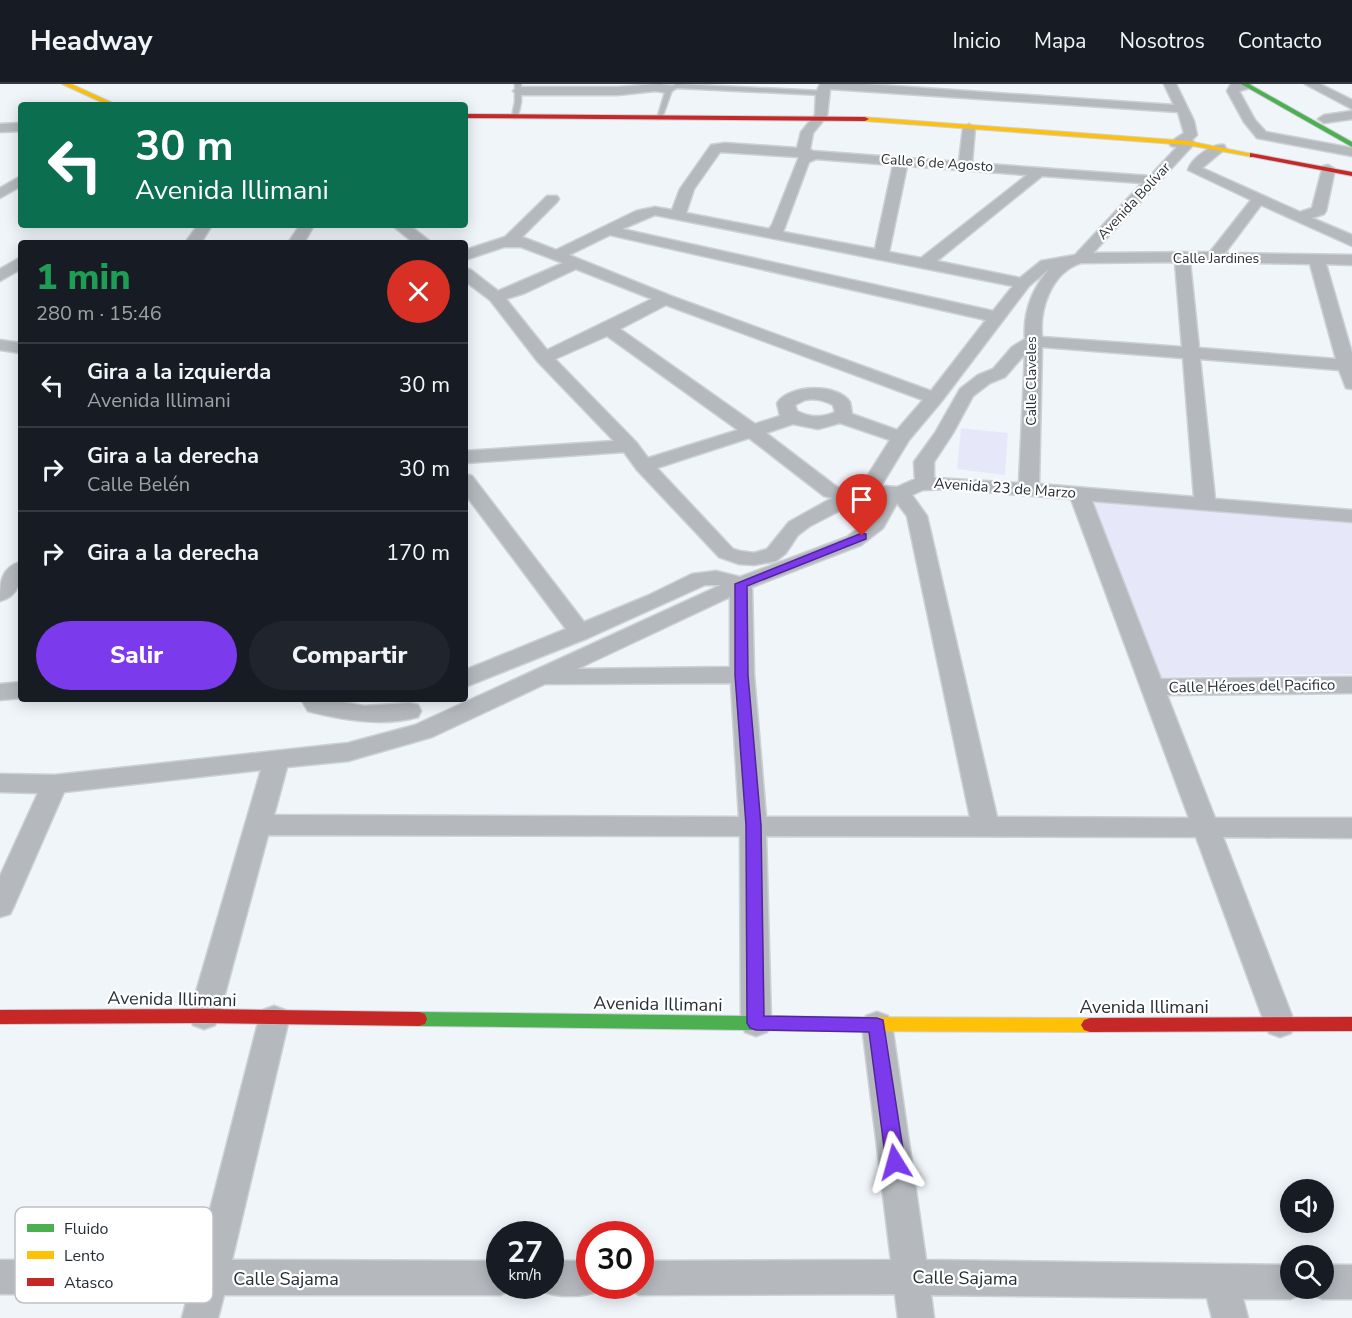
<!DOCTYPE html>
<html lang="es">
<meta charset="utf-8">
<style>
body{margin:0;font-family:"Nunito Sans",sans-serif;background:#20242c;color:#f1f3f6;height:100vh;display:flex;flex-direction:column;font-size:22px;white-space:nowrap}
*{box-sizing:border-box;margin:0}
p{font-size:20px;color:#9ea1a6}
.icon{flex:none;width:33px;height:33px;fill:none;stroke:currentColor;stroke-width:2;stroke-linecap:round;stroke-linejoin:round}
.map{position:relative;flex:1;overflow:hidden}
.drawer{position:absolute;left:18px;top:156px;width:450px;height:462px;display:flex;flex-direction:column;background:#171b24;border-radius:6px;box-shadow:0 3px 15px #0003}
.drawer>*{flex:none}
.guide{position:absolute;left:18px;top:18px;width:450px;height:126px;border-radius:6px;box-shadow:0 3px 15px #0003;background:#0b6e4f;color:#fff;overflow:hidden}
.tools{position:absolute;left:1280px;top:1095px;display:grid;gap:12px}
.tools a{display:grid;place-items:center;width:54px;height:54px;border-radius:50%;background:#171b24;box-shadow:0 3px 15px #0003;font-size:30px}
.speed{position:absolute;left:486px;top:1137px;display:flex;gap:12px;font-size:30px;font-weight:700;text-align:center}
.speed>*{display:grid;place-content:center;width:78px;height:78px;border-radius:50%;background:#171b24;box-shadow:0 3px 15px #0003;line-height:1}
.speed small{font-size:15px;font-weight:400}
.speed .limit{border:9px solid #d22;background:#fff;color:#111}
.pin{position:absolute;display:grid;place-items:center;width:51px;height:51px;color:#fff;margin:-62px -26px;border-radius:50% 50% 50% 0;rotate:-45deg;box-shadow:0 0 6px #0007}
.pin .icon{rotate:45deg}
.me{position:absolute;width:66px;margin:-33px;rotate:352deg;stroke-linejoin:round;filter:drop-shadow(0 0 4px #0008)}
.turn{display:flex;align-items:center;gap:21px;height:126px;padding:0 18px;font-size:27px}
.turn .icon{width:78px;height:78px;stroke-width:2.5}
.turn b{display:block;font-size:42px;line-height:51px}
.round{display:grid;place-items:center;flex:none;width:63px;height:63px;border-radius:32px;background:#20242c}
.overview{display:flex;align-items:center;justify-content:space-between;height:102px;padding:0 18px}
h1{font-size:36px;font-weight:800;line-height:45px;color:#1e9e55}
.primary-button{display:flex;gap:12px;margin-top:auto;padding:12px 18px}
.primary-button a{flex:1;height:69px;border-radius:36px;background:#7c3aed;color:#fff;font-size:24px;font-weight:800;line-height:69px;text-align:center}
.primary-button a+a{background:#20242c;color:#f1f3f6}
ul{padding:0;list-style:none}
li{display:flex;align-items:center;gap:18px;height:84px;padding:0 18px;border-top:2px solid #363941}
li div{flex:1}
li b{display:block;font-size:22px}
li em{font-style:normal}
header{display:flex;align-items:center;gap:36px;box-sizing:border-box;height:84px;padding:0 30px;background:#171b24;border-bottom:2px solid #363941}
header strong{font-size:28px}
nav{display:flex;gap:33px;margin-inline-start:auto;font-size:21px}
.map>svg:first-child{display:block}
</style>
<header>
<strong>Headway</strong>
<nav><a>Inicio</a><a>Mapa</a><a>Nosotros</a><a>Contacto</a></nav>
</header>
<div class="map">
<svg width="1352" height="1234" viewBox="0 0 1352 1234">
<rect width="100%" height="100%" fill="#f0f5fa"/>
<!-- green -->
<path fill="#e6e8fa" d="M961,344L1008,349L1005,391L957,385Z
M1093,418L1352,439V590L1158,593Z"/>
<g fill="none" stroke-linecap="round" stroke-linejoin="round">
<!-- lane casing -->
<g stroke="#ccd1d6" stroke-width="3">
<path id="lane" d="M515,0H521V18L518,32L515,34L512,32L515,18Z
M676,0L822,7L825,9L822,11L677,4L672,6L662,34L657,35L666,5Z"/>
</g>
<!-- street casing -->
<g stroke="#ccd1d6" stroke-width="3">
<path id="street" d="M659,0L673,2L675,5L669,9L655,7L618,11H519L513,7L519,3H618Z
M820,0H865L1174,21L1164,0H1176L1194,37L1197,51L1192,56L1195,59L1093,169L1210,168L1251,116L1188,86C1191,75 1212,59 1224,61L1226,64L1202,84L1300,128L1312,124L1323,82L1328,81L1335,85L1326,127L1324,130L1312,134L1352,151V162L1261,121L1225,169L1352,171V181L1326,180L1352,269V305L1346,304L1339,286L1200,275L1215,415L1352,426V438L1092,417L1161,595L1352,593V609L1167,611L1215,734H1352V754L1223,753L1295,940L1291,949L1280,953L1269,949L1265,940L1196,753L766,752L771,939L767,948L756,952L745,948L741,939L740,752L268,751L219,932L215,941L204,945L193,941L189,932L261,686L64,708L14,822L10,830L0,833V792L38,709L0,708V690L55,691L348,659L415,641L721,501H705L588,554L465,603V586L566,545L465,410V390L472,392L584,538L647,512L692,490L716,487L740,493L847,453L868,437L880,414L855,416L843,425L810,442L798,451L786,469L776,477L754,481L739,480L719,473L637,386L624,368L465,379V367L614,357L538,278L490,216L465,197V184L471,186L498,207L563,179L521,163H504L465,176V166L505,153L547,112H557L559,115L557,118L522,153L556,166L636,127L655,123L672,126L680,105L711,61L725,59L797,64L801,48L815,31L816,9ZM830,5L1178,28L1184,49L1169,59L1171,62L1177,63L1150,92L972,79L975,44L969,40L963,44L959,78L813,67L810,65L813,49L827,32ZM720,68L799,73L772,141L769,145L686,129L694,105ZM816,75L893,81L875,165L783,148L809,78ZM907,82L1027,91L921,174L889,168ZM1042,92L1142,99L1075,171L1041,177L1020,194L937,177ZM655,131L1013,202L993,227L622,145ZM610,151L986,236L931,307L671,212L569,171ZM1175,178L1182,263L1042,253C1039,224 1052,188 1081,179ZM1190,178L1310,180L1336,275L1199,264ZM576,185L652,215L547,266L506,215L525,209ZM1049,185C1032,205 1023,229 1025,255L1012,263L993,285L978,291L960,305L935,349L914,378L915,395L897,403L881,402L909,356L941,318L1029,202ZM666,221L923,316L897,346L852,330L850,318C837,299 790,300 777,319L780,332L755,340L620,245ZM607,252L738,346L648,374L636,358L555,275ZM1042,263L1183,274L1194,413L1039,400ZM1025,270L1019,399L934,394V378L953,349L973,312L990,299L1005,293ZM805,316C815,314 823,316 833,321L835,328C822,334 810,334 797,327L795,321ZM840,339L890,356L861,402L848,405L837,403L766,349L793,340L818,345ZM749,354L824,412L832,414L789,438L767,465L754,469L740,467L733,465L657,384ZM948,405L1071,415L1189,734L997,733L927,432L912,411L923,406ZM897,419L907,432L970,733H766L754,591L752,503L861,461L883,444ZM730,513V583L577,585ZM731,599L739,733L274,731L287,683L348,677L432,653L545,600Z
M1231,0H1251L1250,4L1239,7L1255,36L1266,48L1352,64V72L1257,54L1244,38L1227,7Z
M1305,0H1320L1352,16V25Z
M1352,27V35L1324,39L1318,35L1324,31Z
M21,39V47L0,48V40Z
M21,92V102L0,114V104Z
M198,141H212L201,159H185Z
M300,141H314L304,159H288Z
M392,141H409L432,159H414Z
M21,173V185L0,197V185Z
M0,256L21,259V269L0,266Z
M21,478C21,495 20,512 0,517C0,499 1,483 21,478Z
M21,598V614L0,616V600Z
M301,615H328L364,622L409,619L418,621L421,627L418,633C382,643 343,636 308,627Z
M274,922L285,926L289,935L232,1176L500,1177V1202H514L512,1206L500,1211H224L218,1234H182L188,1211L0,1210V1176H197L259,935L263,926Z
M877,928L888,932L892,941L926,1176L1290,1181V1204H1305L1302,1210L1290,1215H1243L1248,1234H1212L1207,1214L931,1211L934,1234H898L895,1210L640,1211L628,1206L626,1202H640V1177L891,1176L862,941L866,932Z
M550,1177H590V1202H604L602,1206C583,1214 557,1214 538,1206L536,1202H550Z
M1323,1181H1352V1215H1323L1311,1210L1308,1204H1323Z"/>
</g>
<!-- fast casing -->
<g stroke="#ccd1d6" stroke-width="2">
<path id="fast" d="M1241,0H1249L1352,58V63Z
M419,928L832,933L838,935L841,940L838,945L832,947L419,942L413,940L411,935L413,930Z"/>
</g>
<!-- slow casing -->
<g stroke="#ccd1d6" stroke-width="2">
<path id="slow" d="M62,0H71L117,21H108Z
M862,33L1188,57L1257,71L1253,73L1188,61L865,37L861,35Z
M832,933L1090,934L1096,936L1099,941L1096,946L1090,948L832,947L826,945L823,940L826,935Z"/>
</g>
<!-- jam casing -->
<g stroke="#ccd1d6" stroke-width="2">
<path id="jam" d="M465,30L865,33L869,35L865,37L465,34Z
M1250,69L1352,88V92L1253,73H1250Z
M204,925L419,928L425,930L427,935L425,940L419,942L204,939L0,940V926Z
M1352,933V947L1090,948L1084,946L1081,941L1084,936L1090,934Z"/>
</g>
<!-- lane -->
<use href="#lane" fill="#b5b9bd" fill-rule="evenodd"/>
<!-- street -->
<use href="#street" fill="#b5b9bd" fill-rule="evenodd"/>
<!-- fast -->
<use href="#fast" fill="#4caf50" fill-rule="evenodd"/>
<!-- slow -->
<use href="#slow" fill="#ffc107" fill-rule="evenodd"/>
<!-- jam -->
<use href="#jam" fill="#c62828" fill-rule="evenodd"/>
</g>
<!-- route -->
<path fill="#7c3aed" stroke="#51269a" stroke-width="1.5" d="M862,449L866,450V455L747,502L748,591L761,741L764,932L877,934L883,936L905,1078L902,1085L895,1087L889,1085L886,1078L869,948L756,946L750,944L747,939L746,741L735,591V500Z"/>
<g text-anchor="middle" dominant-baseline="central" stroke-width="4.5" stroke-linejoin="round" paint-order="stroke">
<!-- far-street labels -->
<g font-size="14" fill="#262e36" stroke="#fff">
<text transform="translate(937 79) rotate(4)">Calle 6 de Agosto</text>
<text transform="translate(1134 117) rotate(-47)">Avenida Bolívar</text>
<text x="1216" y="174">Calle Jardines</text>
<text transform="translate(1031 297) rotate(-90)">Calle Claveles</text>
</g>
<!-- street labels -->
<g font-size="15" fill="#262e36" stroke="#fff">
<text transform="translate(1005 404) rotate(4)">Avenida 23 de Marzo</text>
<text transform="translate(1252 602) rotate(-1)">Calle Héroes del Pacifico</text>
</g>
<!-- near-street labels -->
<g font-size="18" fill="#262e36" stroke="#fff">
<text transform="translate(172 915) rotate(1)">Avenida Illimani</text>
<text transform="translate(658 920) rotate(1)">Avenida Illimani</text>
<text x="1144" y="923">Avenida Illimani</text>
<text transform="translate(965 1194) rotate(1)">Calle Sajama</text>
<text x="286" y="1195">Calle Sajama</text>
</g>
</g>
<!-- legend -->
<rect x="15" y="1123" width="198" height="96" rx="9" fill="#fff" stroke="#bec0c3" stroke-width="1.5"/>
<rect x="27" y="1140" width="27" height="8" fill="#4caf50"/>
<rect x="27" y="1167" width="27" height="8" fill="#ffc107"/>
<rect x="27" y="1194" width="27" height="8" fill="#c62828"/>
<g font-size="16" fill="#262e36">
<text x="64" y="1150">Fluido</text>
<text x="64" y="1177">Lento</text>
<text x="64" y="1204">Atasco</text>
</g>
</svg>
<div class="tools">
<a><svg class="icon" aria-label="sound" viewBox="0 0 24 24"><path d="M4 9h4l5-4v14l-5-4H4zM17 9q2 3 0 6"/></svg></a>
<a><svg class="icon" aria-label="search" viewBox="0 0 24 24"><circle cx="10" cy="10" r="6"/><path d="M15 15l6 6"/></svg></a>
</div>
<div class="speed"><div>27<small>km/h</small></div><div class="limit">30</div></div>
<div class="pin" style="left:862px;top:452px;background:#d93025"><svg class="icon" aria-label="arrive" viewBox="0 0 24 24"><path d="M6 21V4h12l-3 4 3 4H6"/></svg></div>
<svg class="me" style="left:895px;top:1078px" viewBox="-20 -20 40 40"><path d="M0-17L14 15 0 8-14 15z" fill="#7c3aed" stroke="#fff" stroke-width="4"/></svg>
<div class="guide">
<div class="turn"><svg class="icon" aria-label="left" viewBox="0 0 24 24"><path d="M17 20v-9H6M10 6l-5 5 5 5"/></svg><div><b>30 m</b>Avenida Illimani</div></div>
</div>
<section class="drawer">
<div class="overview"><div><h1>1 min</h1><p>280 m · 15:46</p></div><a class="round" style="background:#d93025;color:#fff"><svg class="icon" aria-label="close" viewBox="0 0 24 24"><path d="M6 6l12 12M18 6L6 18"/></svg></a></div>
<ul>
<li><svg class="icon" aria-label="left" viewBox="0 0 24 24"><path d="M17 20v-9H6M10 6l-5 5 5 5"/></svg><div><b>Gira a la izquierda</b><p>Avenida Illimani</p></div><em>30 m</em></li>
<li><svg class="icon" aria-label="right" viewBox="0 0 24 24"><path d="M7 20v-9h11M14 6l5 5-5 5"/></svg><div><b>Gira a la derecha</b><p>Calle Belén</p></div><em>30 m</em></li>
<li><svg class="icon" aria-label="right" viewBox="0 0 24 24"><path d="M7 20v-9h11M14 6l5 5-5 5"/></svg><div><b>Gira a la derecha</b></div><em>170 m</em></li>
</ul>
<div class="primary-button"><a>Salir</a><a>Compartir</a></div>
</section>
</div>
